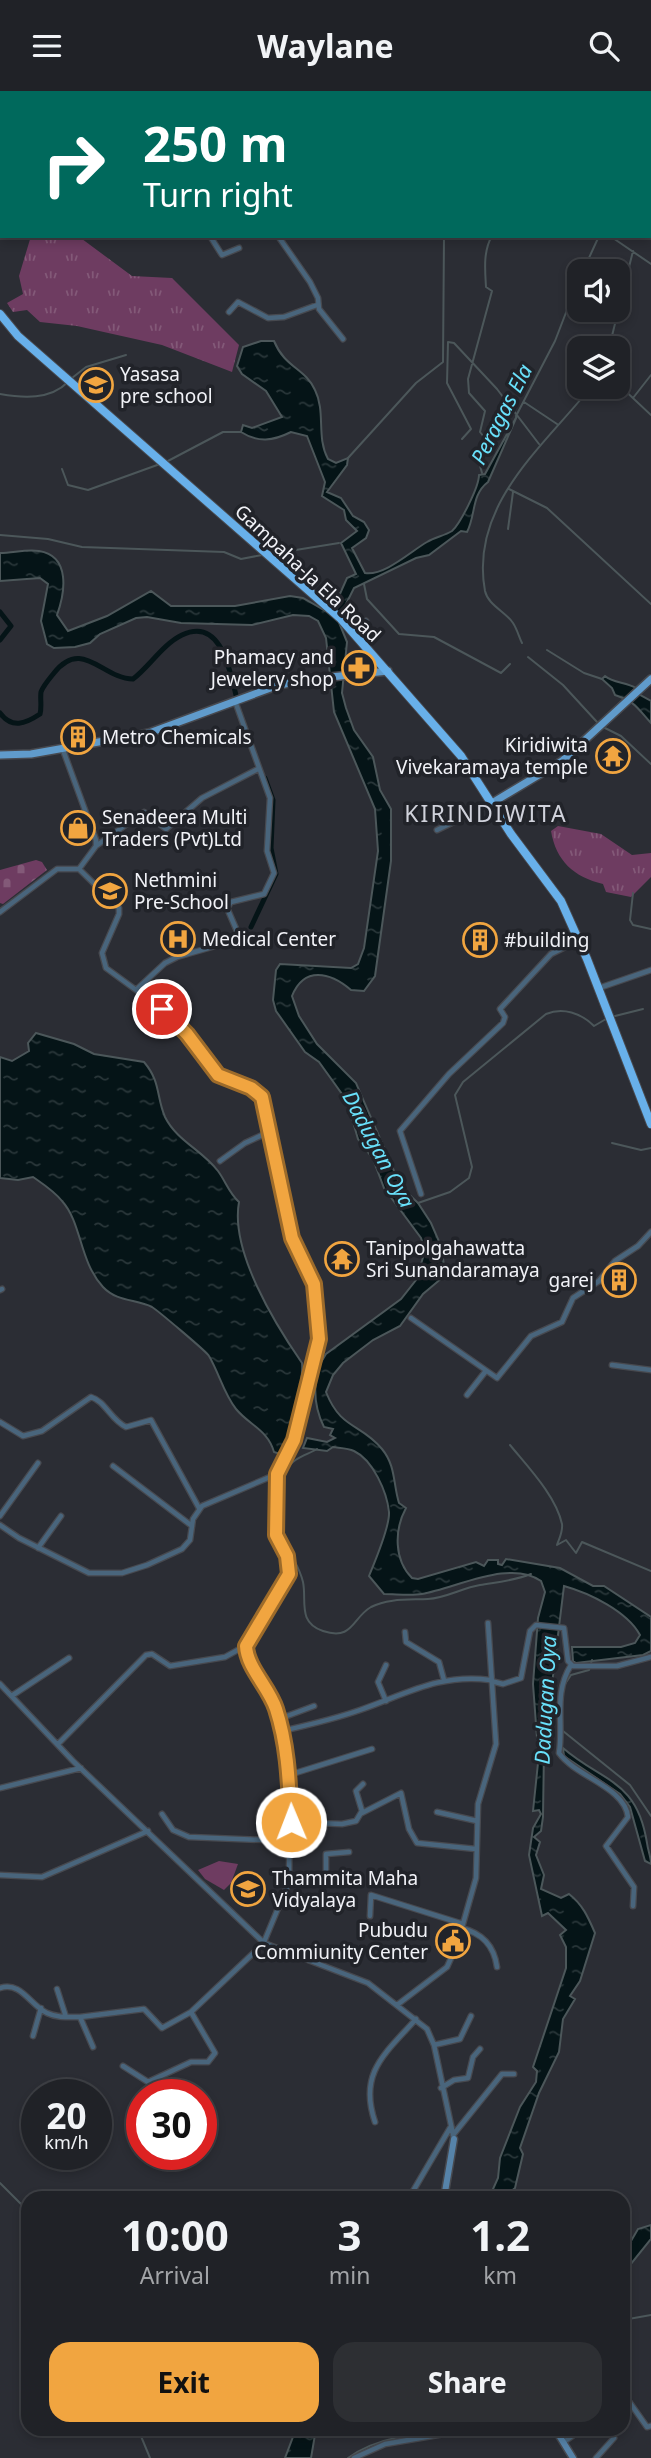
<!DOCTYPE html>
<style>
body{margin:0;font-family:"Noto Sans",sans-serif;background:#2d2f33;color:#f1f3f6;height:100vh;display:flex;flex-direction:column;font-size:26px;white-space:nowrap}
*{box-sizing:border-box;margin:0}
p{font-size:23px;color:#a2a4a7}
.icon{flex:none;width:38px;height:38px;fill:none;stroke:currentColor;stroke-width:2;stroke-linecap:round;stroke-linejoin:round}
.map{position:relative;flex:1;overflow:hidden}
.drawer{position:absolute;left:21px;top:2100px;width:609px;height:245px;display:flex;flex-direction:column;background:#202227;border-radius:21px;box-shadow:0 4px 10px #0003,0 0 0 2px #3d3f44}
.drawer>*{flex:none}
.top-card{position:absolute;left:0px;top:0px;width:651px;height:147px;box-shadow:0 4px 10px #0003,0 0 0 2px #3d3f44;background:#00695c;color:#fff;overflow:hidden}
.controls{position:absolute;left:567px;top:168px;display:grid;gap:14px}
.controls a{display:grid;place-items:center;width:63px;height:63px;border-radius:14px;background:#202227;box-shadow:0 4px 10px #0003,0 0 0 2px #3d3f44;font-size:35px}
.speed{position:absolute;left:21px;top:1988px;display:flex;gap:14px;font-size:35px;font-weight:700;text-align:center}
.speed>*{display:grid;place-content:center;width:91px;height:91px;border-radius:50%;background:#202227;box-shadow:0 4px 10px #0003,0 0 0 2px #3d3f44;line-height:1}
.speed small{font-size:18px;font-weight:400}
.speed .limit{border:10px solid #d22;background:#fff;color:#111}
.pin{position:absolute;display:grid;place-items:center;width:60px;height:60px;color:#fff;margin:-30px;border:4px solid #fff;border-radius:50%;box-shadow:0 2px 7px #0007}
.me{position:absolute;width:77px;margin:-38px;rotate:359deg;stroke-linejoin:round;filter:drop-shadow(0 0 5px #0008)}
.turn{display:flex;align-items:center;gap:24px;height:147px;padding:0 28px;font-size:32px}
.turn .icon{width:91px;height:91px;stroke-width:2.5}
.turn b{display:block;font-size:49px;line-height:60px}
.eta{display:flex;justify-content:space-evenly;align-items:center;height:119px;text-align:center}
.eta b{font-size:42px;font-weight:700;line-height:49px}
.action{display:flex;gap:14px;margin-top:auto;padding:14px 28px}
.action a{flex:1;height:80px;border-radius:21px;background:#f1a540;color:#111;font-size:28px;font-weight:700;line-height:80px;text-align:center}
.action a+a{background:#2d2f33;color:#f1f3f6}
header{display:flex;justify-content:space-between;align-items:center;height:91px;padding:0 28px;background:#202227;font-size:32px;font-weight:700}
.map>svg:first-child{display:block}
</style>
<header><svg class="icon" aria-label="menu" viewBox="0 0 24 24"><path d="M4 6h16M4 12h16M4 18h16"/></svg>Waylane<svg class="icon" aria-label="search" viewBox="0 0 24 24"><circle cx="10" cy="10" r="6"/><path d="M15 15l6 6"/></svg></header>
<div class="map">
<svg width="651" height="2367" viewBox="0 0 651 2367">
<defs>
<pattern id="grass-tufts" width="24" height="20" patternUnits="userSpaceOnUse" patternTransform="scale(1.75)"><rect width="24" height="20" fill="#6e3c61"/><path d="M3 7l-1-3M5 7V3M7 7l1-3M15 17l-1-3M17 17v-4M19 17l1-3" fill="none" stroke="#835978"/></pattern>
<pattern id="cemetery-stones" width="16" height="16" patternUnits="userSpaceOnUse" patternTransform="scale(1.75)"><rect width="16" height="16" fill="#6e3c61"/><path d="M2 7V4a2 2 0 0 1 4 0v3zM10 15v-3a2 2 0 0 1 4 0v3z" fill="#835978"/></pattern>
<pattern id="water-ripples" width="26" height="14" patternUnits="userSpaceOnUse" patternTransform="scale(1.75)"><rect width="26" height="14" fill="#051417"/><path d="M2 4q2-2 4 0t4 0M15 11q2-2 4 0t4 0" fill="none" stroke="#2a373a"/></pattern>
</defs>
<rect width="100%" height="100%" fill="#2b2d34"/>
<!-- grass -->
<path fill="url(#grass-tufts)" d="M31,145H78L132,185L172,187L239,254L232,281L162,254L77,235L40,231L27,219L13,221L7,212L23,203L19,185Z
M558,735L601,743L632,764L651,762V786L631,806L606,801L603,793C574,786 556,770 551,740Z"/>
<!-- cemetery -->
<path fill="url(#cemetery-stones)" d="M36,769L42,771L47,779L3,813L0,812V779Z"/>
<!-- park -->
<path fill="#6e3c61" d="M219,1770L238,1773L231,1792L224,1799L205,1788L198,1779Z"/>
<!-- water -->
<path fill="url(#water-ripples)" stroke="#4c575a" stroke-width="2" d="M261,250H274C285,277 305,277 315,299C326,321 316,346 328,368L336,372L348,367L347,374L327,401L341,407L353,425L364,431L369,439L366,447L352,457L365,482C385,485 411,460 427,451C435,446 444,445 452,440C460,433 479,396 479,384L485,383L517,325L488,391C471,404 476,424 467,441L461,440L429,464L416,467L354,497L338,529L347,551L342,602L346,617L354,639L373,666L380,699L391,718V770L375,885L364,900L351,899C330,881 304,875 292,905L299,925L317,953L356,992L401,1096L418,1112L431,1132L441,1155L445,1180L442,1187L423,1203L400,1235L373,1249L343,1272L333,1284L326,1301C341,1339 361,1332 382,1358C396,1375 393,1393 399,1412L406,1417C394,1439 394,1469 412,1487L418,1488L476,1471L484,1475L488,1469H498V1473L502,1474L506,1468L560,1477L593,1495H604L651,1526V1560L643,1564L576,1572L573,1570L572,1556H621L635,1552L640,1544C627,1520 589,1502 564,1495L544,1658L543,1726L541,1740L534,1746L540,1751L536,1764L544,1784L541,1798L561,1807L569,1803C583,1814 588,1826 595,1842L580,1890L570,1905L575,1908L563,1928L559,1961L539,2002L520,2057L523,2063L515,2097L503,2107H489L498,2087L500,2067L520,2016L536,1991L537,1980L533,1976L566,1877V1856L560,1844L566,1839L548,1822L542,1825L529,1764L533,1737L541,1723L539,1719L533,1720L538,1672L534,1664L538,1660L533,1593L538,1527L545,1501L541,1490C510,1468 457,1497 422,1503C410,1505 396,1503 384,1503L369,1485C375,1470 390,1436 389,1421C387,1401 373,1369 354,1360C348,1357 340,1357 333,1356L327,1360L303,1357L307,1347L327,1351L335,1347L330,1344L333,1338L324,1336C313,1314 311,1284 326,1263L401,1208L416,1189L425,1160L421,1147L384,1097L373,1068L358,1048L347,1010L319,971L305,961L276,920L273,909L276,879L280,873L351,877L358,873L364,857L378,760L375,718L334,621L326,547L318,530L309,525L293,524L252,534L181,532L147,526L136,527L100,543L90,552L75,556L54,557L47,553L41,530L48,493L40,487L0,490V462C13,462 26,458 39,460C71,465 65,502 57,524L68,540L107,525L151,500L171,515H235L290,505L303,507L331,523L347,487L356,483L341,452L357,440L346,429L344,419L322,405L325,391L307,345L291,341C273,350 258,352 241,341L243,334L252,337L282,326L266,300L242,283L237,275L243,256Z
M605,585C613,592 626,591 636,597L633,600L651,610V632C637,617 636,611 615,604L612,597L602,588Z
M36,942L74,953L94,963L144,971C161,991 156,1005 165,1026C177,1050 202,1059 218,1080C226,1091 229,1102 239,1111C230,1160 275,1233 302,1272C304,1288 289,1350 280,1363L274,1361C268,1339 249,1334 236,1318C224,1303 219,1282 209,1265C207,1261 157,1219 152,1216C136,1208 117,1211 103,1196C79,1170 82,1132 62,1110C54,1100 43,1093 33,1086L18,1089L0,1087V966L12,970L29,960L28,952Z
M563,1657C602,1691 637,1688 647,1752C648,1760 651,1766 651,1773L645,1770L630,1716L620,1703L564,1665Z
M651,2134V2148L630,2174L623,2194L624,2162L638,2138Z
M296,2338H316L311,2367H285Z"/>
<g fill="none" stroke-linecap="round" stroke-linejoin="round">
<!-- stream -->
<path stroke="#4c575a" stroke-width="2" d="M270,0L273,2
M348,0L350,2
M429,0L431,2
M323,2L325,0
M609,2L610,0
M649,49L651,50
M610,145L651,173
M583,180L599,145
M609,257L633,160
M72,287L86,276L126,264
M618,293L651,324
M0,303C23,307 50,309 68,291
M633,307L651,284
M524,311L557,333
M516,325L555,250L579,188
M462,348L471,338L447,292L448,251L454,252L497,298L539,353
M348,367L416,292L443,271L444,145
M166,371L223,341H241
M62,378L68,394L88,399L160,373
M482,382L477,364L484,346L480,341L485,320L469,302L468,288L492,200L486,196C485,179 483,160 492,145
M509,398L547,417L651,513
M508,438L513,401
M0,444L48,448L82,456L224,461L241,468L262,464
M271,463L339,452
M364,493L367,508L399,543L434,546L501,582L510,573
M522,552C519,546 517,538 513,532C506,521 488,514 485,500C469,414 544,355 591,296
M547,559L584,582L602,588
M528,566L563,594L597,631
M603,636L621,645L651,673
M633,802L630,829L633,834L651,838
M615,925L643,918
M612,1052L641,1059L651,1057
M418,1112L450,1101L469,1087L472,1076L455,1004L463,991L546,923C563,916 581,922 594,935L606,928
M510,1354C528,1376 556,1405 562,1433C563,1441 559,1448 557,1454L566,1449L576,1462L582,1451L651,1480
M317,1358C307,1364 292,1367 287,1379C280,1394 279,1426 283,1442C286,1459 299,1473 303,1491C307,1510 297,1531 323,1540C353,1550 352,1527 371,1516C388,1507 410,1509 428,1508C446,1507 462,1497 480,1494C498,1491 513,1490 531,1483
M565,1593L571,1584L589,1579L592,1569
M563,1640L630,1694L651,1725
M0,2092L28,2120
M623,2229L651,2224
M138,2338L150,2367
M348,2367C376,2346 417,2342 450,2340"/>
<!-- canal -->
<path stroke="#051417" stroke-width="5" d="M0,521L11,535L0,549
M0,622C12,638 25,633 40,623C42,616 40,608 41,601C43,595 50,587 54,582C82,546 103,588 133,588C149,576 163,553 182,544C224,524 231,588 238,612
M251,836L276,783L271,757L273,709L265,687"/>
<!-- street casing -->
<g stroke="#47494f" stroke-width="7">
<path id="street" d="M108,0V2
M155,0L161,2
M135,2L148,0
M0,81L2,80
M210,145L222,164L239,157
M278,145L310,191L318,207L319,218L343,248
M229,221L238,211L268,227L284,226L317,214
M354,542L366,530
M63,659L96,749V755L79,778
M437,739L491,713
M96,755L144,721L166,738L202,707L258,678
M79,778L119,817V823L102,862L106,877L162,918L187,943L218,984L251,997L262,1005L292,1147L314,1193L319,1248L294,1349L277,1383L276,1444L287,1465L289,1483L246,1555L251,1574L265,1592L276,1617L290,1689L289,1791L264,1851
M0,821L57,778H79
M599,897L651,879
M137,898L165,872L177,866L236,849L237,840L227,817L231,811L264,803L274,782L267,760L270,707L235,610
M220,1070L245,1052L271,1040
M421,1103L400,1040L449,983L503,932L505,926L500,918L551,863L579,849
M0,1199L2,1198
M411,1227L497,1287L531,1245L562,1231L573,1207L599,1190L615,1170L638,1155L651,1141
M612,1274L651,1279
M467,1304L485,1281
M0,1331L23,1345L42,1340L91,1306C105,1310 111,1329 126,1336L151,1329L199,1417
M113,1375L192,1435
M0,1425L38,1372
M0,1434L19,1447L89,1482H122L147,1474L182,1458L190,1449L193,1428L202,1415L277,1383
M38,1457L61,1425
M405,1541L406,1551L439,1571L444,1589
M571,1574C553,1603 564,1632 559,1662C576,1686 625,1696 628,1726L606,1755L634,1796L633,1815
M491,1590L503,1593L521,1587L530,1540L536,1534L564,1537L568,1570L573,1575H617L651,1566
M0,1593L73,1670L264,1852L368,1892L427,1938L434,1954L454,2048
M13,1604L69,1567
M386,1610L378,1591L386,1574
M279,1628L314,1615
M282,1640C308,1634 335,1628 360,1619C406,1603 441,1582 490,1589
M58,1653L146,1564L152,1563L170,1575L225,1566L245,1555
M289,1684L372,1658
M0,1697L81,1677
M437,1721L477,1730
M362,1722L401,1702L409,1738L417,1752L476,1758
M162,1723L173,1739L189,1746L289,1750
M291,1731L342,1733L356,1730L362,1720L356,1700L363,1693
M0,1784L42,1786L148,1740
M289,1791L326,1790V1763L349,1761
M370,1825L371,1804L463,1833
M461,1837C482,1842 494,1854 497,1876
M0,1897C21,1890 30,1914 47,1922C57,1927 69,1926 80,1926L93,1956
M57,1898L66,1926
M397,1914L447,1876L457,1854L476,1787L478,1713L496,1653L488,1532
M80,1926L144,1918L162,1937L191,1921
M33,1945L41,1917
M434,1954L460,1948L471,1925
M123,1975L148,1991L191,1971H208L215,1962L191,1921L264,1852
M441,1997L454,1989L468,1987L473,1966L480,1958
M375,2031C358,1981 386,1962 416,1928
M453,2044L502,1983H514
M409,2107L450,2037
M623,2302L647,2336L651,2335
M564,2351L582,2338
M354,2367L385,2353L473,2338
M596,2367L614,2347"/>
</g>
<!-- secondary casing -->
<g stroke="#47494f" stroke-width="9">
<path id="secondary" d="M444,2107L454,2048
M555,2338L573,2367"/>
</g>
<!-- primary casing -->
<g stroke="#47494f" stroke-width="10">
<path id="primary" d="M0,664L31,663L149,642L276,595L302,589L388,580
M492,712L562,670L651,588"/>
</g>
<!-- highway casing -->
<g stroke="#47494f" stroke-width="10">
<path id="highway" d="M0,223L18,245L341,528L461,665L511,743L561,810L587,868L651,1033"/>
</g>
<!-- street -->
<use href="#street" stroke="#49657c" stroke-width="4.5"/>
<!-- secondary -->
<use href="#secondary" stroke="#5683a9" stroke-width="6"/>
<!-- primary -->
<use href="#primary" stroke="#609bcb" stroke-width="7"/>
<!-- highway -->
<use href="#highway" stroke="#68b0ea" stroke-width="8"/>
</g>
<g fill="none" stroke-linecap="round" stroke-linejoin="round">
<!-- route casing -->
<g stroke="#9d6b2a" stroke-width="18">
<path id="route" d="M162,918L187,943L218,984L251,997L262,1006L292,1147L314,1193L319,1248L294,1349L277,1383L276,1444L287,1465L289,1483L246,1555C247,1577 269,1596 276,1618C288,1655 289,1692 291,1731"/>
</g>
<!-- route -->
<use href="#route" stroke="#f1a540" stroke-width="12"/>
</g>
<!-- icons -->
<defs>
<g id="school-ring" transform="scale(1.75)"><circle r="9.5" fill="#212329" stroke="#f1a540" stroke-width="1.5"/><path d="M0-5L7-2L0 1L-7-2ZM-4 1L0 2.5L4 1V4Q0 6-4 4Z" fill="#f1a540"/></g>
<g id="pharmacy-ring" transform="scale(1.75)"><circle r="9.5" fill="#212329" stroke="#f1a540" stroke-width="1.5"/><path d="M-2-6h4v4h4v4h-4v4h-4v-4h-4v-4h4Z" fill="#f1a540"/></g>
<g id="building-ring" transform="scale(1.75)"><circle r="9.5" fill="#212329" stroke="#f1a540" stroke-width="1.5"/><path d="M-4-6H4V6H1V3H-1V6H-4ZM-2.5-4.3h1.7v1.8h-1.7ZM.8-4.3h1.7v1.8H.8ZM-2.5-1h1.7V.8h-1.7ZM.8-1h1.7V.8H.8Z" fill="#f1a540"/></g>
<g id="temple-ring" transform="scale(1.75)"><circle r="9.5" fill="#212329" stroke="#f1a540" stroke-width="1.5"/><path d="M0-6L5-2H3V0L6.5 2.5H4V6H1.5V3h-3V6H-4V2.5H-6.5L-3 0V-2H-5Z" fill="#f1a540"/></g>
<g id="shop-ring" transform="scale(1.75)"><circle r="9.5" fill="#212329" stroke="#f1a540" stroke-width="1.5"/><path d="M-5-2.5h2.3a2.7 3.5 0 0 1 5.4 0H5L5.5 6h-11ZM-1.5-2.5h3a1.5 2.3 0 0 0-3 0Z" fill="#f1a540"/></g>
<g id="hospital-ring" transform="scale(1.75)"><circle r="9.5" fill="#212329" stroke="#f1a540" stroke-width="1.5"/><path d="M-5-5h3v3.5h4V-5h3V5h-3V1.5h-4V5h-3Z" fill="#f1a540"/></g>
<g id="civic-ring" transform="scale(1.75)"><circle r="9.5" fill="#212329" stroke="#f1a540" stroke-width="1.5"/><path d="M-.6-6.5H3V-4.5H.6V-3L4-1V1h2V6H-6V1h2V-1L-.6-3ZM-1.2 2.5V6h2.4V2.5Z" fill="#f1a540"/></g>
</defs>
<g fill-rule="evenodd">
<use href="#school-ring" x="96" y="294"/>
<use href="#pharmacy-ring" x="359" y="577"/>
<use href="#building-ring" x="78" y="646"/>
<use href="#temple-ring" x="613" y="665"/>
<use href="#shop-ring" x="78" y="737"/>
<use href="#school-ring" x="110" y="800"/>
<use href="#hospital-ring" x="178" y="848"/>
<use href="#building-ring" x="480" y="849"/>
<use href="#temple-ring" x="342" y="1168"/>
<use href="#building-ring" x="619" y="1189"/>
<use href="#school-ring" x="248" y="1798"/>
<use href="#civic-ring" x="453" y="1850"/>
</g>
<g text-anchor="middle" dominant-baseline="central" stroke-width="7" stroke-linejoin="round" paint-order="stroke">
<!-- poi labels -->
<g font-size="19" fill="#f1f2f7" stroke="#212329" text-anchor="start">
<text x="120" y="283">Yasasa<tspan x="120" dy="22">pre school</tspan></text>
<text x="334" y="566" text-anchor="end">Phamacy and<tspan x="334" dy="22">Jewelery shop</tspan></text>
<text x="102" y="646">Metro Chemicals</text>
<text x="588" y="654" text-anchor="end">Kiridiwita<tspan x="588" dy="22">Vivekaramaya temple</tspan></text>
<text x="102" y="726">Senadeera Multi<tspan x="102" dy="22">Traders (Pvt)Ltd</tspan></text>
<text x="134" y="789">Nethmini<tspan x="134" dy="22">Pre-School</tspan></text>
<text x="202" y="848">Medical Center</text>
<text x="504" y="849">#building</text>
<text x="366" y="1157">Tanipolgahawatta<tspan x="366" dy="22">Sri Sunandaramaya</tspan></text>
<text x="594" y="1189" text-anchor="end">garej</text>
<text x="272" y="1787">Thammita Maha<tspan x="272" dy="22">Vidyalaya</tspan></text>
<text x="428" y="1839" text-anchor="end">Pubudu<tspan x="428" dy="22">Commiunity Center</tspan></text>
</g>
<!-- street labels -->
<g font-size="19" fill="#f1f2f7" stroke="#212329">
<text transform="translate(308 482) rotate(43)">Gampaha-Ja Ela Road</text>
</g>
<!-- water labels -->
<g font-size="21" font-style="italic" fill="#69e1fb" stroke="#212329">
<text transform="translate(501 323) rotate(-63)">Peragas Ela</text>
<text transform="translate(379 1058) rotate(62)">Dadugan Oya</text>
<text transform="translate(545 1609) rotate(-87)">Dadugan Oya</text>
</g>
<!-- quarter labels -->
<g font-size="23" letter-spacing="2" fill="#d0d2db" stroke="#212329">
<text x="486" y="722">KIRINDIWITA</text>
</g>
</g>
</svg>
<div class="controls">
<a><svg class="icon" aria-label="sound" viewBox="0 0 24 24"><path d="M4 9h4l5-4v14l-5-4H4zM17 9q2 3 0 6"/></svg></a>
<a><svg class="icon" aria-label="layers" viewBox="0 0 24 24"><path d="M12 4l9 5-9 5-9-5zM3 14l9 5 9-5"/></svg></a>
</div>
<div class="speed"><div>20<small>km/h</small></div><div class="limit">30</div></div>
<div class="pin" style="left:162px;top:918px;background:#d93025"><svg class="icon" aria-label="arrive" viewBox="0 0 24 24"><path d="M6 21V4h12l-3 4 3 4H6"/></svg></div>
<svg class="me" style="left:291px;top:1731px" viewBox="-20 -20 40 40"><circle r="17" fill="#f1a540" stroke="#fff" stroke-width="3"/><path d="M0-11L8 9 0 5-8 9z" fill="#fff"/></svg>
<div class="top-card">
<div class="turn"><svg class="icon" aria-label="right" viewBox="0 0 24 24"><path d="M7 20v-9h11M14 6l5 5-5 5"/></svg><div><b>250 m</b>Turn right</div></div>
</div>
<section class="drawer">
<div class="eta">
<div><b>10:00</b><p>Arrival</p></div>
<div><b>3</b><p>min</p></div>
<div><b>1.2</b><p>km</p></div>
</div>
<div class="action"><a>Exit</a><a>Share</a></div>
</section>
</div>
